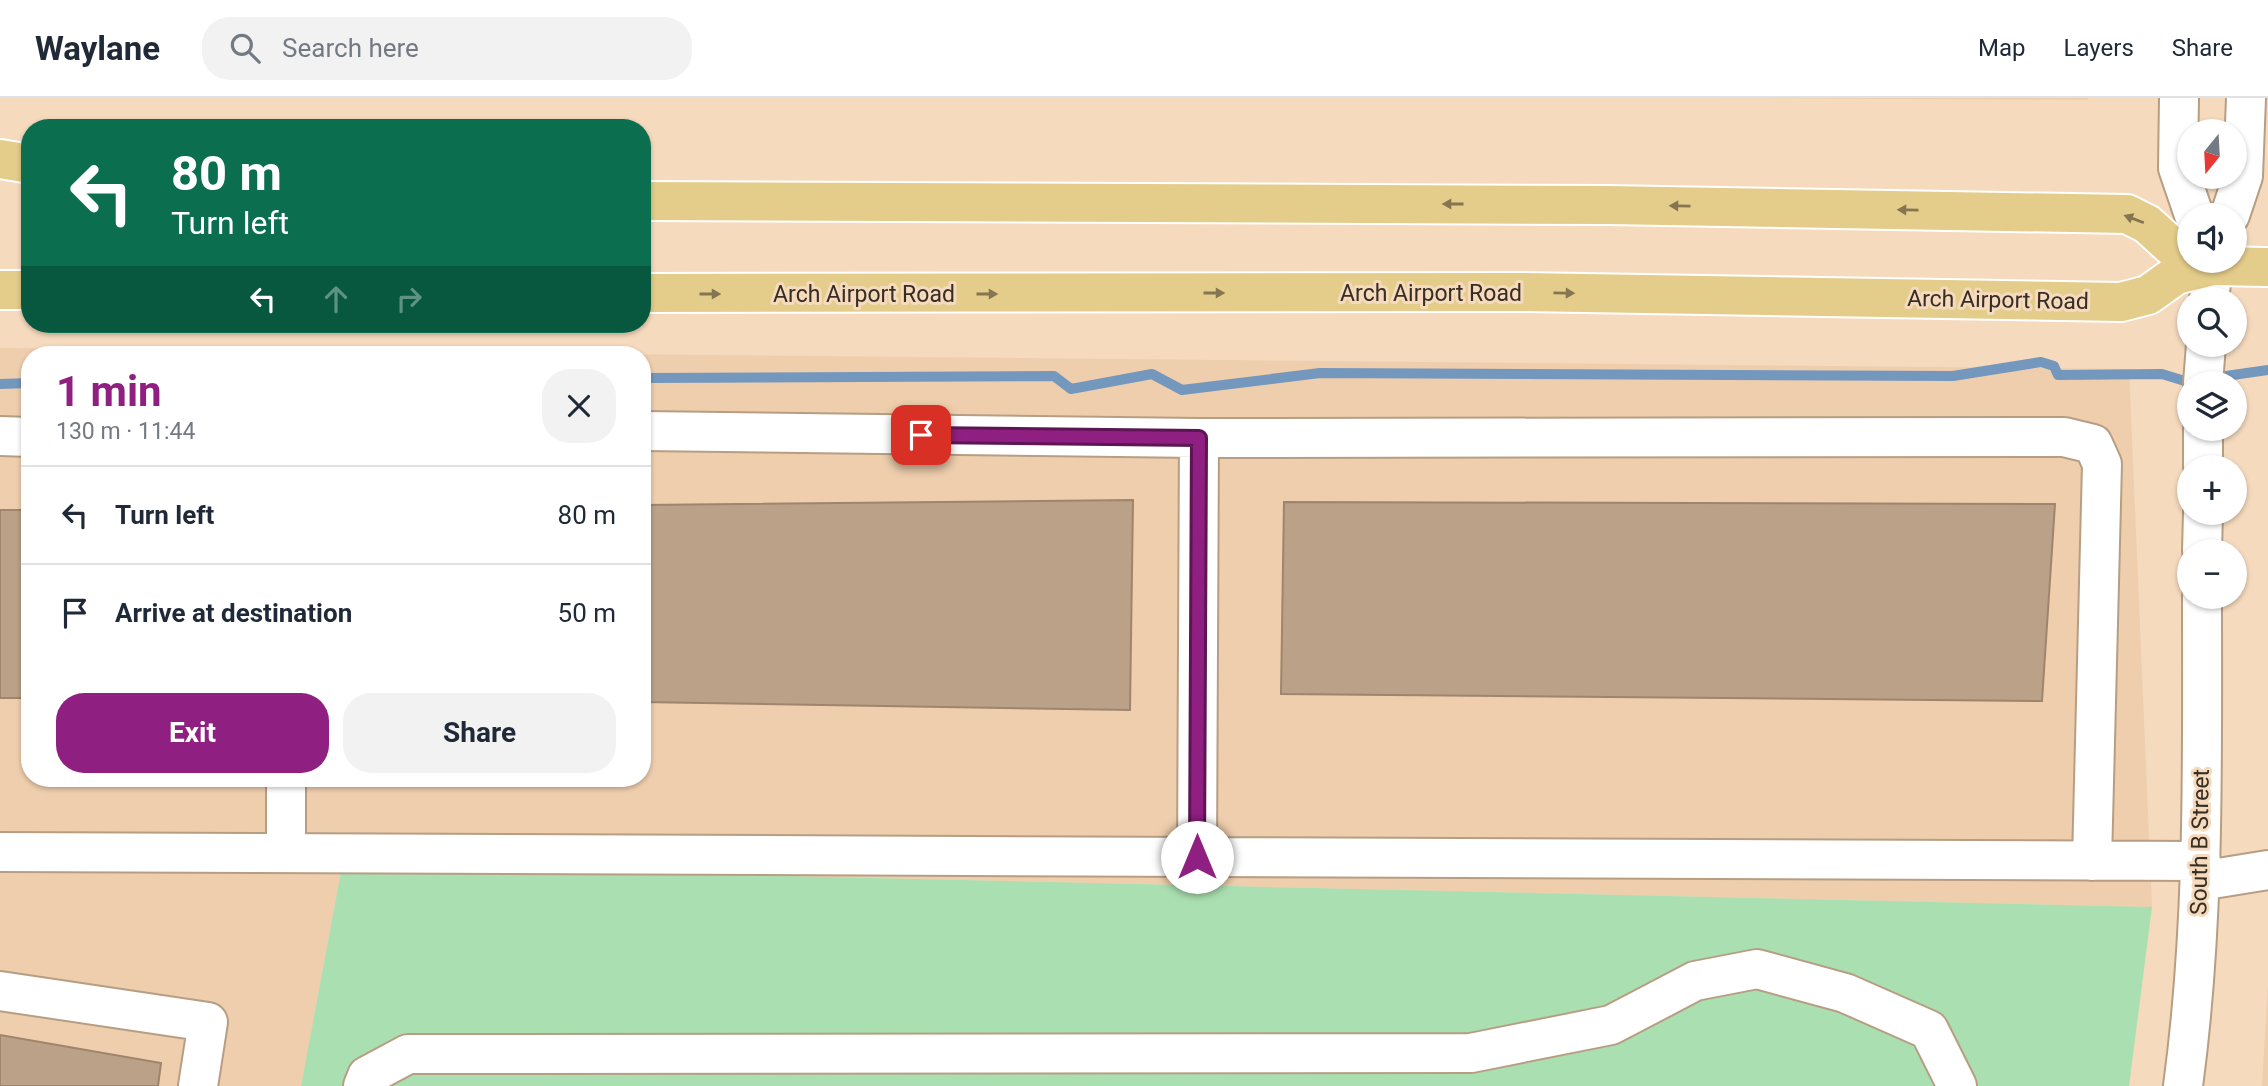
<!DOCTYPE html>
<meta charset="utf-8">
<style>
body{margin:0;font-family:Roboto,sans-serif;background:#f2f2f3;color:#1f2937;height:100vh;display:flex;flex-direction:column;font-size:26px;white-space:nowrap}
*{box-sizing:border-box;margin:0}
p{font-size:23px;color:#747a83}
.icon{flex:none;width:38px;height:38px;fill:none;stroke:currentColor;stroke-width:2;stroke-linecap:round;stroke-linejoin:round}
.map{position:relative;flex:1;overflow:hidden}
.side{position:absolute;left:21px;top:248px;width:630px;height:441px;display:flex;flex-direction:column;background:#fff;border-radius:28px;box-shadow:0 2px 5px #0004}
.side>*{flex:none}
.hud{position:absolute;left:21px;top:21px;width:630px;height:214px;border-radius:28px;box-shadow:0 2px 5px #0004;background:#0b6e4f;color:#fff;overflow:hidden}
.needle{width:46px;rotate:198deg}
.fabs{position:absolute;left:2177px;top:21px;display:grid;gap:14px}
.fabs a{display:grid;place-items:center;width:70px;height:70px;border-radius:50%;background:#fff;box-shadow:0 2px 5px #0004;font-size:35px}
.pin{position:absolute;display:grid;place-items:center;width:60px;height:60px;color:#fff;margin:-30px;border-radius:14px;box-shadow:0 4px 10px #0006}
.me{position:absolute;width:77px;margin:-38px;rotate:0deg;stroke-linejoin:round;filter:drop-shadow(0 0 5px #0008)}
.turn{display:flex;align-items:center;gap:24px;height:147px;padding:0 35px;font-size:32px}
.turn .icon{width:91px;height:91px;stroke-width:2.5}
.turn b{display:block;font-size:49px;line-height:60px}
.lanes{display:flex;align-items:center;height:66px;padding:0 35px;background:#0003;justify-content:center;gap:35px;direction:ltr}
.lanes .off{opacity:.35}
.round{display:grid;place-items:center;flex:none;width:74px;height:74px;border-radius:28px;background:#f2f2f3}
.overview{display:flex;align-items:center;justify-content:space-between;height:119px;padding:0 35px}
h1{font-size:42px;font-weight:700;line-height:52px;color:#8f2082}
.action{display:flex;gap:14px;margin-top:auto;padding:14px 35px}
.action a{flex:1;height:80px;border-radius:28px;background:#8f2082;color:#fff;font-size:28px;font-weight:700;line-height:80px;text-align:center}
.action a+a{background:#f2f2f3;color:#1f2937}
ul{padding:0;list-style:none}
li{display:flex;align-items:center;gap:21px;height:98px;padding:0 35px;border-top:2px solid #e0e1e3}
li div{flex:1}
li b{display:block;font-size:26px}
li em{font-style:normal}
header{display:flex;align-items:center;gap:42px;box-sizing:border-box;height:98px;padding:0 35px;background:#fff;border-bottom:2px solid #e0e1e3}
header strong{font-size:33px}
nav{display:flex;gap:38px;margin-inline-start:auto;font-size:24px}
.search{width:490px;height:63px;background:#f2f2f3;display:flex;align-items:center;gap:18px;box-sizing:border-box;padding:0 24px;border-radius:28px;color:#747a83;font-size:26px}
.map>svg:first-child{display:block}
</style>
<header>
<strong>Waylane</strong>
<div class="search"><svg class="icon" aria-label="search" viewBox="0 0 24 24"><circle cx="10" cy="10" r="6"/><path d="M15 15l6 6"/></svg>Search here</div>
<nav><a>Map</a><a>Layers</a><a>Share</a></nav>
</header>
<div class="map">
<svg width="2268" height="988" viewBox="0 0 2268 988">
<rect width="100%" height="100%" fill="#f5dabe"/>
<!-- built -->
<path fill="#eecead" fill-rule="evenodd" d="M1719,0H2088V2Z
M0,250L2129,271L2152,809L342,768L301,988H0ZM30,257H642V681H30Z
M2268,887V988H2262Z"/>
<!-- green -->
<path fill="#aae0b1" d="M342,768L2152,809L2129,988H301Z"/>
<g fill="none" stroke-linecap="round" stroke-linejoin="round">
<!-- stream -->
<path stroke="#7397bd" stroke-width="10" d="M642,280L1054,278L1071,291L1152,276L1182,292L1320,275L1953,278L2041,264L2054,268L2058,277L2162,276L2188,284L2196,283
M2212,280L2268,272
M0,286L30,285"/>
</g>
<!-- building -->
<path fill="#bba188" stroke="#9f856d" stroke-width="2" d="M1133,402L1130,612L642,604V407Z
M1284,404L2055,406L2042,603L1281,596Z
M0,412H30V600H0Z
M0,937L161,965L158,988H0Z"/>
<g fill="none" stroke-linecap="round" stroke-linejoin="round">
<!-- minor casing -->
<g stroke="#b79e83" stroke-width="42">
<path id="minor" d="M2179,0L2178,70L2194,117
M2230,117L2243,78L2246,0
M2209,201L2214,163
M2203,285L2206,247
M642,333L1199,340L2064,339L2093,346L2102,366L2092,763
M0,338L30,339
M2203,369V331
M2202,453L2203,415
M0,754L2201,763
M286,755V681
M1197,759L1199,340
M2200,783L2268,772
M0,893L208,924L198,988
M363,988L367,978L408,956L1471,955L1611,927L1695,883L1757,871L1845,895L1929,932L1957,988
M2183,988C2205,826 2202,662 2202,499"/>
</g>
<!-- major casing -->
<g stroke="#fff" stroke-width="42">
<path id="major" d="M0,61L30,66
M642,103L1607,107L2127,116L2147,126L2179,155L2189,159
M0,192H30
M642,195L1524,194L2121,204L2148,197L2176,177L2212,168L2268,169"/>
</g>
<!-- minor -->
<use href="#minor" stroke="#fff" stroke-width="38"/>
<!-- major -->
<use href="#major" stroke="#e4cd8a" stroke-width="38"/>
</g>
<!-- one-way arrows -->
<defs><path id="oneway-solid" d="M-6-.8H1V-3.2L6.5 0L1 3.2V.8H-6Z" transform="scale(1.75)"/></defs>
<g fill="#857551">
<use href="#oneway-solid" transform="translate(1453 106) rotate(-180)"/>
<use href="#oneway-solid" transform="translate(1680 108) rotate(-179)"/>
<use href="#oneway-solid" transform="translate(1908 112) rotate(-179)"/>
<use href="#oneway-solid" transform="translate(2134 121) rotate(-159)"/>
<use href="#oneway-solid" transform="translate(1214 195)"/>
<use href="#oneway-solid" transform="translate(1564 195) rotate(1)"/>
<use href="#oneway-solid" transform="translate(710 196)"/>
<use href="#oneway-solid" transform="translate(987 196)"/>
</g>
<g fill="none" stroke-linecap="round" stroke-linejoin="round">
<!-- route casing -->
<g stroke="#5d1554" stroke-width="18">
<path id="route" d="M921,337L1199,340L1197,759"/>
</g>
<!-- route -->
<use href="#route" stroke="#8f2082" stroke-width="12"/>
</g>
<g text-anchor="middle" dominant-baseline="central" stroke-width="6" stroke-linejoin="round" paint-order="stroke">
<!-- street labels -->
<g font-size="23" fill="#372d22" stroke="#f5dabe">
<text x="1431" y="195">Arch Airport Road</text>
<text x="864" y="196">Arch Airport Road</text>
<text transform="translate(1998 202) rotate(1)">Arch Airport Road</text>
<text transform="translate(2200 744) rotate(-89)">South B Street</text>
</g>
</g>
</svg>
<div class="fabs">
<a><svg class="needle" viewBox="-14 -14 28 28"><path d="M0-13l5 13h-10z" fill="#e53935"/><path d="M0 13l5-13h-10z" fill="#747a83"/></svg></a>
<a><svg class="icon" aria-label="sound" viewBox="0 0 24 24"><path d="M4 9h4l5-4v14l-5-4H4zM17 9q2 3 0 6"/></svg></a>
<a><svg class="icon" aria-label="search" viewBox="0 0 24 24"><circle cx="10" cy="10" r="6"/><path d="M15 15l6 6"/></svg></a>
<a><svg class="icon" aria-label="layers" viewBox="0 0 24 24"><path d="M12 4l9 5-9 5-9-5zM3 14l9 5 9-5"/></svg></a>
<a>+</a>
<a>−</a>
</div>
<div class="pin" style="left:921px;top:337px;background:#d93025"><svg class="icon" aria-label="arrive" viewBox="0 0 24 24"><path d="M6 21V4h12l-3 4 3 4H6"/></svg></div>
<svg class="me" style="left:1197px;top:759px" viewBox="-20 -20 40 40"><circle r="19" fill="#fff"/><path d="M0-13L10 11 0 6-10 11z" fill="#8f2082"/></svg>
<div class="hud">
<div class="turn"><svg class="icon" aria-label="left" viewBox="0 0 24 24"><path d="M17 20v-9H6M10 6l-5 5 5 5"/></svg><div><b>80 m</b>Turn left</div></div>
<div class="lanes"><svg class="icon" aria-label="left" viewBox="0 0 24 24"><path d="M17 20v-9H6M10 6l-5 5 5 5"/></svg><svg class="icon off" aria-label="ahead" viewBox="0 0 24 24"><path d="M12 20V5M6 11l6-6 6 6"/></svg><svg class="icon off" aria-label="right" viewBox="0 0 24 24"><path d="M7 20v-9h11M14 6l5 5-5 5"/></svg></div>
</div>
<section class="side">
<div class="overview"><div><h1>1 min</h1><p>130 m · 11:44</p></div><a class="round"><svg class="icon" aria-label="close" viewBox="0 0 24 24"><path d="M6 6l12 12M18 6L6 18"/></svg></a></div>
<ul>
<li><svg class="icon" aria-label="left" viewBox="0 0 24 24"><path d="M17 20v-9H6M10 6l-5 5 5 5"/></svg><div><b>Turn left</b></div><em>80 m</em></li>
<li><svg class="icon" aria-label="arrive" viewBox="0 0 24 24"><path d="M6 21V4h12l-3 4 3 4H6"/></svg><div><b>Arrive at destination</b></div><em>50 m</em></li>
</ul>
<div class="action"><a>Exit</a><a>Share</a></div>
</section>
</div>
